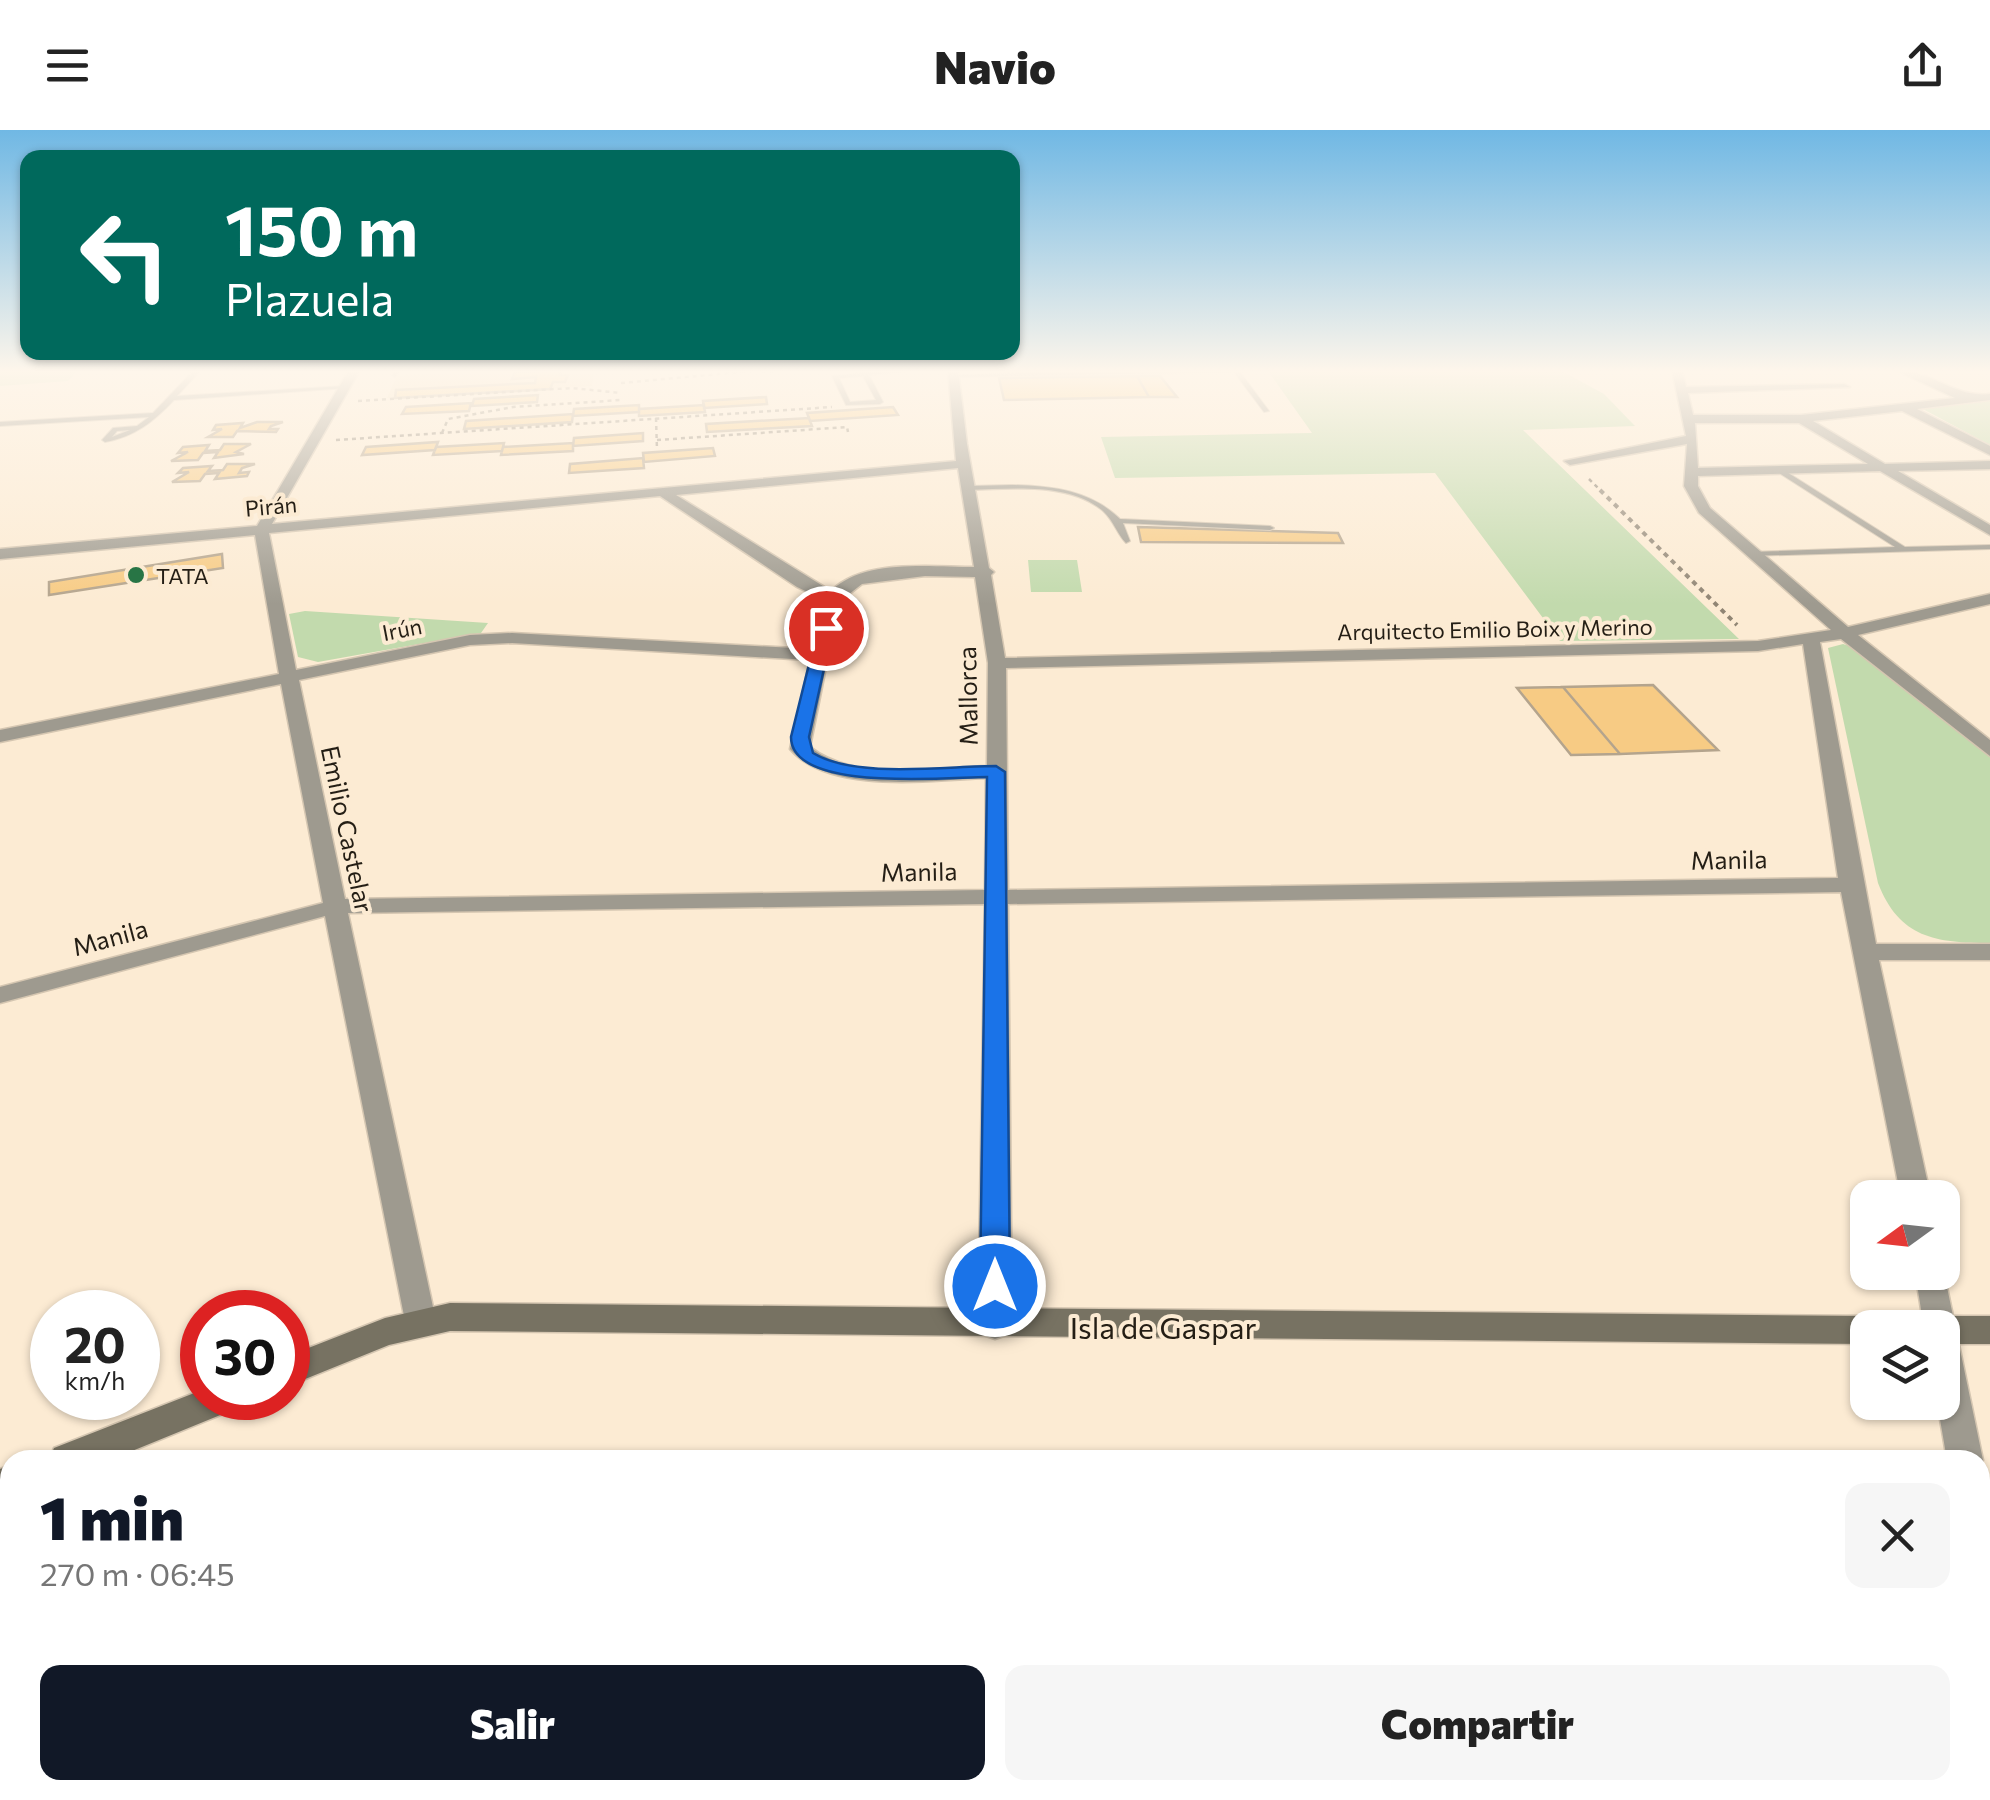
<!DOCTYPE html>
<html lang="es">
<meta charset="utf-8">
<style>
body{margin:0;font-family:Commissioner,sans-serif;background:#f6f6f6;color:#222;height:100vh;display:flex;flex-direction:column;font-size:38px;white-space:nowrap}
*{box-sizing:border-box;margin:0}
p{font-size:32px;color:#767676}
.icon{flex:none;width:55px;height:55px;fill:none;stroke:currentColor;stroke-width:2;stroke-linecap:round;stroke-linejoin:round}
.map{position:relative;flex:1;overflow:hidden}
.details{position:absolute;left:0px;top:1320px;width:1990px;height:350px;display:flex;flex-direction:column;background:#fff;border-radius:30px 30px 0 0;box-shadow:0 2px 8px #0004}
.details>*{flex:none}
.hud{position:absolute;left:20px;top:20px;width:1000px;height:210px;border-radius:20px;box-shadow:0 2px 8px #0004;background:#00695c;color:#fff;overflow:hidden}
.needle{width:65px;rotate:255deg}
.controls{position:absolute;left:1850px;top:1050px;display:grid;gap:20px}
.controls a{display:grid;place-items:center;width:110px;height:110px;border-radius:20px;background:#fff;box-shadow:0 2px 8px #0004;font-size:50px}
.speed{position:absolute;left:30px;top:1160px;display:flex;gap:20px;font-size:50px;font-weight:700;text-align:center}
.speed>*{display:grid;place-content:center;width:130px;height:130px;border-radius:50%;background:#fff;box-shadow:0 2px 8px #0004;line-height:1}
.speed small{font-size:25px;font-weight:400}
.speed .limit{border:15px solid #d22;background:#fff;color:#111}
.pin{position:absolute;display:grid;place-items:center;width:85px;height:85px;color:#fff;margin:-42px;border:5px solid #fff;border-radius:50%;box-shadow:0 2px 10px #0007}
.me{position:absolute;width:110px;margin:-55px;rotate:0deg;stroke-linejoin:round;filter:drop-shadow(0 0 8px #0008)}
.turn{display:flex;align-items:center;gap:35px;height:210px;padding:0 40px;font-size:45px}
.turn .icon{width:130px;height:130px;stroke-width:2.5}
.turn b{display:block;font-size:70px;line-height:85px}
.round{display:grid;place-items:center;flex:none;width:105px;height:105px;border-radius:20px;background:#f6f6f6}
.headline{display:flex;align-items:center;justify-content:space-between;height:170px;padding:0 40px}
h1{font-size:60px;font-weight:800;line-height:75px;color:#111827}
.button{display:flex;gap:20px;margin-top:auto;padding:20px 40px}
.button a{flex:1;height:115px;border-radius:20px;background:#111827;color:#fff;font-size:40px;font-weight:800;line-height:115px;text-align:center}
.button a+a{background:#f6f6f6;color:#222}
header{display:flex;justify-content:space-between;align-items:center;height:130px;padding:0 40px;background:#fff;font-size:45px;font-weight:800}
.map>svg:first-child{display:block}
</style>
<header><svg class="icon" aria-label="menu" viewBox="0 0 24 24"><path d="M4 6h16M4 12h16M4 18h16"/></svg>Navio<svg class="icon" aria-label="share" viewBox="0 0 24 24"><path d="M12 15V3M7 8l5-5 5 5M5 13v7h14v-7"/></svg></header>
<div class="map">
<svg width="1990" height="1670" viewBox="0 0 1990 1670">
<rect width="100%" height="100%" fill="#fcebd3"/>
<!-- built -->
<path fill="#f2debe" d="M493,240L593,244L592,256L387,268L397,246Z"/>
<!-- green -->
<path fill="#c2daad" d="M0,240H78L68,251L0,256Z
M1560,240L1604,264L1635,296L1523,300L1739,509L1560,511L1435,343L1115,348L1101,307L1312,303L1268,241Z
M1990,270V315L1921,278Z
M1028,430H1077L1082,462H1031Z
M305,481L488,493L481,503L318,532L298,527L289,484Z
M1843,514L1859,519L1990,627V813C1936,813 1899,808 1878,753L1828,518Z"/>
<!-- building -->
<path fill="#f7cb84" stroke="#b4a48d" stroke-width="2.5" d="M561,240L560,245H568L565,252H553L550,259L395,268L396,260L535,253L536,247L512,249L515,242Z
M1137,246H1160L1177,267H1149Z
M1137,246L1149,267L1004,270L999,248Z
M538,265L537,272L472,276L474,269Z
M766,267L767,274L704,278L703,271Z
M471,273L469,281L402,284L406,277Z
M639,275V282L573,286L574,279Z
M704,275L705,282L639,286V279Z
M893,277L898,285L810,291L807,283Z
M573,284L572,292L464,299L466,291Z
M809,288L812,296L707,302L706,294Z
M257,292H283L271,296L269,299H278L276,302L237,301L233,307H208L222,299L213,300L216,295L243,293L240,298Z
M643,303V311L573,316L574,308Z
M438,312L435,320L362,325L366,317Z
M504,313L502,321L433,325L436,317Z
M573,313V321L501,325L503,317Z
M224,314H251L236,322L244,324L214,328L218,322L203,323L198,330L171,331L188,322L178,323L183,317L209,315L205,321L220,320Z
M713,318L715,326L644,332L643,323Z
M643,328L644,338L569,343L570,334Z
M227,334H255L242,338L239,343L249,342L247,346L215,349L219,343L205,344L200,351L172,352L189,342L178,343L183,338L212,336L208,341L223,340Z
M1138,397L1338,403L1343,413L1141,412Z
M222,424L223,438L49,465V452Z
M1653,555L1718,620L1620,624L1563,557Z
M1563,557L1620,624L1571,625L1517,558Z"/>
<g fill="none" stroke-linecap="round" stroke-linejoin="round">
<!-- lane casing -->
<g stroke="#d5c6b1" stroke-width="2">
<path id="lane" d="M194,240H201L177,266L344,256L347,258L174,270C154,291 135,307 105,312L102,310L113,298L137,296L149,287L0,296V292L153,283ZM130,300L112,307L117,301Z
M395,240H401L395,247L392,245Z
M888,240H921L869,245L883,272L880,274L846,275L832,246ZM863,246L876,270L850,272L839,248Z
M1126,240H1270L1240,242L1269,281L1264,282L1234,242L953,247L950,245Z
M1782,339L1905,417L1990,415V419L1749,426L1748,424L1752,422L1895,417L1779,343L1778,341Z
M1012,355C1052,356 1090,360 1120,389L1270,396L1274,398L1270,400L1123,393L1130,411L1126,413C1117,404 1114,391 1103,381C1069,352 1011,359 969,360L965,358L969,356Z"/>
</g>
<!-- street casing -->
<g stroke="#d5c6b1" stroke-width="3">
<path id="street" d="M349,240H360L272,394L956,331L948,240H958L967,314L989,438L994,442L991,445L1005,528L1758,511L1831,500L1699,383L1684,356L1687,314L1570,335L1564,331L1686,306L1672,240H1682L1686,257L1844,254L1850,257L1688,263L1693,285H1801L1955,268L1895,240C1932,240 1954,268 1990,264V270L1917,279L1990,316V325L1902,281L1813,291L1885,334L1990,331V339L1898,341L1990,395V405L1880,341L1698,346V356L1710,378L1848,497L1990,464V474L1858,505L1990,610V626L1841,509L1820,512L1876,814H1990V830H1879L1931,1068H1901L1841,762L1008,774L1012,1195L1007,1205L995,1209L983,1205L978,1195L985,774L348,783L436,1191L431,1201L419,1205L407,1201L325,786L0,873V857L323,773L281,554L0,612V600L279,544L255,405L0,429V419L257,396ZM1695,293H1799L1868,334L1698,338ZM958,338L974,437C932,437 863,428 831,461L676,365ZM660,366L797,457L824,470L812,519L512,503L470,505L296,540L269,403ZM925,446L975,447L988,533L987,636C932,638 856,653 810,617L839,472L862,454ZM512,513L810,530L790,619C830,665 932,650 986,648L985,760L345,769L299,550L470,515ZM1803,514L1838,748L1008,760L1006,538L1758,521Z
M1942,1133L1983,1330L1980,1338V1330H1947L1937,1272H1942V1198H1924L1915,1142H1942Z
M1980,1392L1990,1396V1486L1980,1482Z"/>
</g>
<!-- secondary casing -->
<g stroke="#d5c6b1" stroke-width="3">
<path id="secondary" d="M450,1173L1868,1186L1880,1190L1884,1198H1868V1214L450,1201L389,1215L288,1256V1226L385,1188Z
M1942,1186H1990V1214H1942V1198H1926L1930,1190Z
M202,1260V1268H240L235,1279L110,1330H49L54,1318Z
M10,1335V1371L0,1375V1339Z"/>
</g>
<!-- path-far1 -->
<path stroke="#908574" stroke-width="2.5" stroke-dasharray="4 4" stroke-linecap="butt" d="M762,242L793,240
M621,253L762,240
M358,271L572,258L621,263
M656,288L657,320
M442,303L448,289L513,277L621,270
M336,310L832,277
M657,310L847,297L848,302
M1589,349L1602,362"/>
<!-- path -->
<path stroke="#908574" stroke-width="4" stroke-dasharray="5 5" stroke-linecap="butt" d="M1600,360L1737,495"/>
<!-- lane -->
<use href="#lane" fill="#9e9a8f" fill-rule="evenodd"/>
<!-- street -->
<use href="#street" fill="#9e9a8f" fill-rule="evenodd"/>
<!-- secondary -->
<use href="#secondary" fill="#777262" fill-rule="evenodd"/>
</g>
<!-- sky -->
<linearGradient id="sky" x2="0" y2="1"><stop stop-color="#70b8e4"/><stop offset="0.51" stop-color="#fef6eb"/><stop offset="1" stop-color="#fef6eb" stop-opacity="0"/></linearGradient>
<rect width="1990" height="474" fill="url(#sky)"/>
<!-- route -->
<path fill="#1a73e8" stroke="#114b97" stroke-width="2.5" d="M826,493L833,498L809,607L813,623C856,649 946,636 996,636L1005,642L1010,1156L1006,1164L995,1168L984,1164L980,1156L987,647C947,647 791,663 791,607L818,498Z"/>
<!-- markers -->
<circle fill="#287545" stroke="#fcebd3" stroke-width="4" cx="136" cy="445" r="10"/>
<g text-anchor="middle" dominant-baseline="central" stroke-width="8" stroke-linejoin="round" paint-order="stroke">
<!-- far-street labels -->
<g font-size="22" fill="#241e15" stroke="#fcebd3">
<text transform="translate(271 376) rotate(-5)">Pirán</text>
<text transform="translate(402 499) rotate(-11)">Irún</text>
<text transform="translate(1495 499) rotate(-1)">Arquitecto Emilio Boix y Merino</text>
</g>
<!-- far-poi labels -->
<g font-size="22" fill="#241e15" stroke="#fcebd3" text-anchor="start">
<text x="156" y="445">TATA</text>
</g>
<!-- street labels -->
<g font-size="25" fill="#241e15" stroke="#fcebd3">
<text transform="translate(967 566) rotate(-91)">Mallorca</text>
<text transform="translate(348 699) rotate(78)">Emilio Castelar</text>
<text transform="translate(1729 729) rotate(-1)">Manila</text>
<text transform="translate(919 741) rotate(-1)">Manila</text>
<text transform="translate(110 807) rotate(-15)">Manila</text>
</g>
<!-- near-street labels -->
<g font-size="30" fill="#241e15" stroke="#fcebd3">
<text x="1163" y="1196">Isla de Gaspar</text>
</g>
</g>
</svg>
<div class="controls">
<a><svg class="needle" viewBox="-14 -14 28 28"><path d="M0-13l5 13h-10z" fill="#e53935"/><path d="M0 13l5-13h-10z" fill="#767676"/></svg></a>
<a><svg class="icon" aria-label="layers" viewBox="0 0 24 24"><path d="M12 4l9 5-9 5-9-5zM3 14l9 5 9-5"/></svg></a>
</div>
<div class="speed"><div>20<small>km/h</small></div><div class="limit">30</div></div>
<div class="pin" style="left:826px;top:498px;background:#d93025"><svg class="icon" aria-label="arrive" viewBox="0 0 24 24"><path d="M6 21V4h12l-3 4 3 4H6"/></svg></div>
<svg class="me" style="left:995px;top:1156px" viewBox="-20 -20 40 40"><circle r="17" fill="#1a73e8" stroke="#fff" stroke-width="3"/><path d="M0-11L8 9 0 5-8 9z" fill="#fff"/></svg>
<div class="hud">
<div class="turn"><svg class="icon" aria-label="left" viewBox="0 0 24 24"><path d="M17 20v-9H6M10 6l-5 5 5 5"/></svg><div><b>150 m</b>Plazuela</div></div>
</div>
<section class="details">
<div class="headline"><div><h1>1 min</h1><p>270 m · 06:45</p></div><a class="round"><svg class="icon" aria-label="close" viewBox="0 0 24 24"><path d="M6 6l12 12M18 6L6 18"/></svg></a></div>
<div class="button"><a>Salir</a><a>Compartir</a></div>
</section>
</div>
